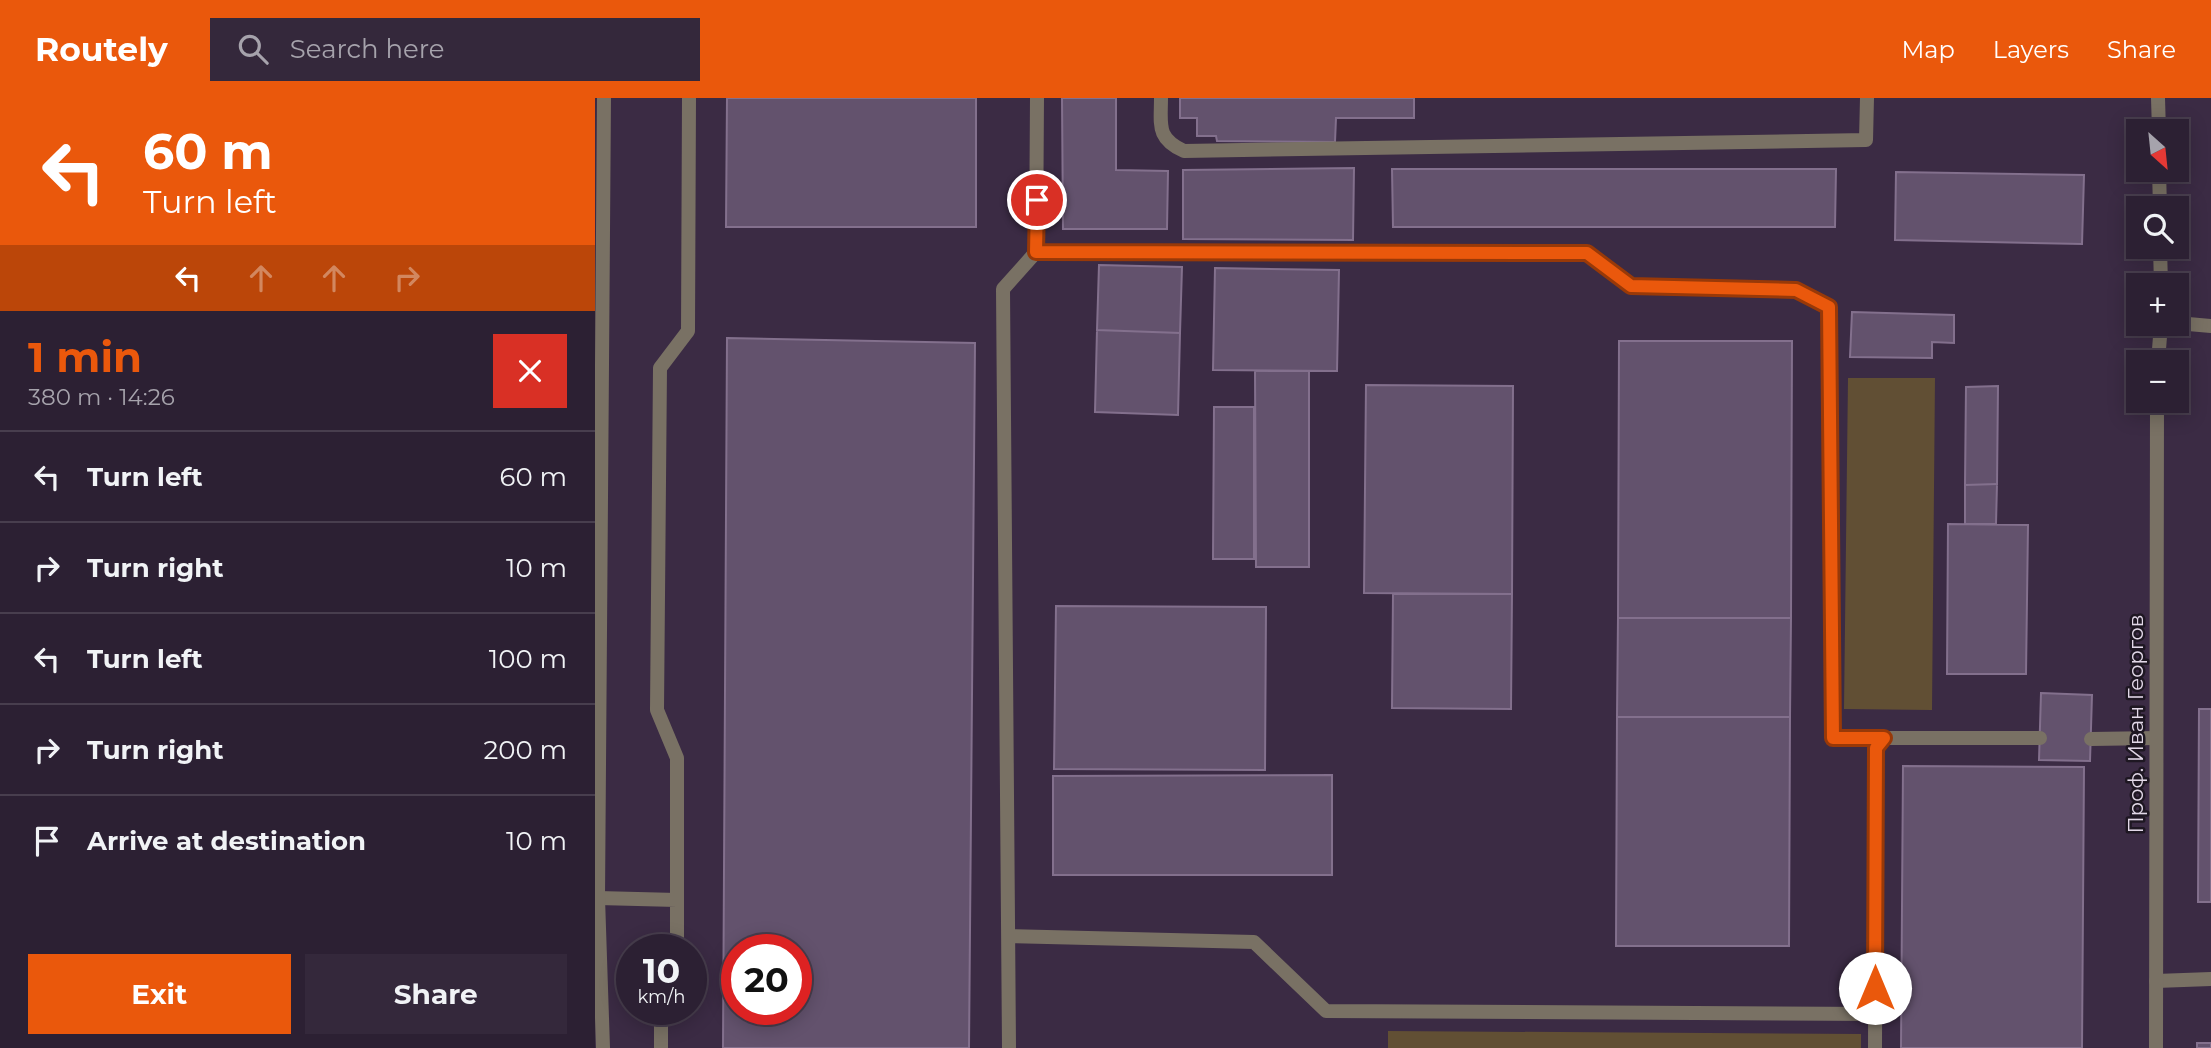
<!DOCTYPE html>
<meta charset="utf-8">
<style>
body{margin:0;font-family:Montserrat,sans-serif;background:#34283b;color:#f1f3f6;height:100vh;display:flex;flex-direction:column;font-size:26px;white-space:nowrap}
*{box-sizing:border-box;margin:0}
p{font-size:23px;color:#a6a3ac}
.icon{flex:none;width:38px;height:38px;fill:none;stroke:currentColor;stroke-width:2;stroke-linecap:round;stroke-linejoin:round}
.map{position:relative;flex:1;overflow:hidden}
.panel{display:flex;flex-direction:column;background:#2c2033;width:595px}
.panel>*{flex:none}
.banner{background:#ea580c;color:#fff;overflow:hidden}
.needle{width:46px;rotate:153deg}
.controls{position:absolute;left:1531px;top:21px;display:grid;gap:14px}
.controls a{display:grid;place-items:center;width:63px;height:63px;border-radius:0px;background:#2c2033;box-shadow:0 4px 18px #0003,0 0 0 2px #483e4e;font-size:35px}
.speed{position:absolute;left:21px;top:836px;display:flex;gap:14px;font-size:35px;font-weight:700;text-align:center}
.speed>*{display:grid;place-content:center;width:91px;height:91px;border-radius:50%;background:#2c2033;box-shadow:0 4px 18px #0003,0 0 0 2px #483e4e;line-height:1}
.speed small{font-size:18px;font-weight:400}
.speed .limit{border:10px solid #d22;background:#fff;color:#111}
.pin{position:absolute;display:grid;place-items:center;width:60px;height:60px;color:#fff;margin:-30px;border:4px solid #fff;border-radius:50%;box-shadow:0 2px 7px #0007}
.me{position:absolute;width:77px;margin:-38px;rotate:0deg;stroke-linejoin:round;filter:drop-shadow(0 0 5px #0008)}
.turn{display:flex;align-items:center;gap:24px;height:147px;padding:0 28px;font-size:32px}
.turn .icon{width:91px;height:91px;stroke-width:2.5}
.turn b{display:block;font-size:49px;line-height:60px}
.lanes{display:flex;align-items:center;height:66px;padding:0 28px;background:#0003;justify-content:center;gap:35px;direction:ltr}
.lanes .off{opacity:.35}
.round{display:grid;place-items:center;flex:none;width:74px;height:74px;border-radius:0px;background:#34283b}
.headline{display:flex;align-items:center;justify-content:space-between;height:119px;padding:0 28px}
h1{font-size:42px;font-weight:700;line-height:52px;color:#ea580c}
.button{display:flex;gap:14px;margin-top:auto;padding:14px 28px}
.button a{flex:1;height:80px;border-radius:0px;background:#ea580c;color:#fff;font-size:28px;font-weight:700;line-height:80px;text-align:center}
.button a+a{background:#34283b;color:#f1f3f6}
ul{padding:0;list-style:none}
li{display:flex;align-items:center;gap:21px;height:91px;padding:0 28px;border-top:2px solid #483e4e}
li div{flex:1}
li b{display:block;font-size:26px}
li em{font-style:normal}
header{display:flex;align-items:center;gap:42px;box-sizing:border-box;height:98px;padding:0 35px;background:#ea580c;color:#fff}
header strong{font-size:33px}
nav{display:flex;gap:38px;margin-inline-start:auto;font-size:24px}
.search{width:490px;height:63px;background:#34283b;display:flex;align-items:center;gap:18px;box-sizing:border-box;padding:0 24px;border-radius:0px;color:#a6a3ac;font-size:26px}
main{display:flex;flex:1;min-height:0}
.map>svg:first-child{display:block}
</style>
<header>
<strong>Routely</strong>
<div class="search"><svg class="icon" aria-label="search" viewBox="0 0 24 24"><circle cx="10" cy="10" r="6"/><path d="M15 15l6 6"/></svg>Search here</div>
<nav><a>Map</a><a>Layers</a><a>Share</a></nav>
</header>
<main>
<section class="panel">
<div class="banner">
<div class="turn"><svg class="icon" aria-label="left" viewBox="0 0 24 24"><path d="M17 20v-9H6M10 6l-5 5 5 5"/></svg><div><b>60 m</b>Turn left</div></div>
<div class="lanes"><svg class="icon" aria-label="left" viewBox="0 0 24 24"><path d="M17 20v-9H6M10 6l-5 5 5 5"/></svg><svg class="icon off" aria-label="ahead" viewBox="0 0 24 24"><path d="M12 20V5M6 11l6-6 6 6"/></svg><svg class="icon off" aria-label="ahead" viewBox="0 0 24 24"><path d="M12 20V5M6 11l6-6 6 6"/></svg><svg class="icon off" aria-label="right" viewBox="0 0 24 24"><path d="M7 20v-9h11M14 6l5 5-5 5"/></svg></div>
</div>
<div class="headline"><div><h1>1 min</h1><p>380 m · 14:26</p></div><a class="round" style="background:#d93025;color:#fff"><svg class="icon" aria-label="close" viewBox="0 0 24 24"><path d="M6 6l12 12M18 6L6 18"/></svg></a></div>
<ul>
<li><svg class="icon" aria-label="left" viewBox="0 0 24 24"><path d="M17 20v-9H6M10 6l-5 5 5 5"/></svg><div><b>Turn left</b></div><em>60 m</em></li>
<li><svg class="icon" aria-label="right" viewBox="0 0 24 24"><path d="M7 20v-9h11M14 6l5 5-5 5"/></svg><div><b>Turn right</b></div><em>10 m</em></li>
<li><svg class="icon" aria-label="left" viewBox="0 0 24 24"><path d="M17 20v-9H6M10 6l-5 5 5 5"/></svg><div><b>Turn left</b></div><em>100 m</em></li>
<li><svg class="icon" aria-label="right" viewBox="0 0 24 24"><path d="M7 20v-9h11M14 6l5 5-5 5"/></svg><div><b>Turn right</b></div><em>200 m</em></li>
<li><svg class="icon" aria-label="arrive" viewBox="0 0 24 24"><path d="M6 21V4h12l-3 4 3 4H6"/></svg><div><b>Arrive at destination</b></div><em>10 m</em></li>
</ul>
<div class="button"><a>Exit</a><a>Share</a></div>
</section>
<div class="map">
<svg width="1616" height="950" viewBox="0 0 1616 950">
<rect width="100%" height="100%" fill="#3b2b44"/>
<!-- green -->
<path fill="#614f34" d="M1253,280H1340L1337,612L1249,611Z
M793,933L1266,936V950H793Z"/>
<!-- building -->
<path fill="#63526d" stroke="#83708d" stroke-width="2" fill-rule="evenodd" d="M132,0H381V129H131Z
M467,0H521V72L573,73L572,131H468Z
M585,0H819V20H741L740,44L622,43L621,38H602V20H585Z
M759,70L758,142L588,141V72Z
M797,71H1241L1240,129H798Z
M1301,74L1489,77L1487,146L1300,142Z
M504,167L587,169L585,235L502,232Z
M620,170L744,172L742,273L618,272Z
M1257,214L1359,217V245L1337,244V260L1255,259Z
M502,232L585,235L583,317L500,314Z
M132,240L380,245L374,950H128ZM142,852H201V912H142Z
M1024,243H1197L1196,520H1023Z
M660,273H714V469H661Z
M771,287L918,288L917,496L769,495Z
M1403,288L1402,386L1370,387L1371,289Z
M619,309H659V461H618Z
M1402,386L1401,426H1370V387Z
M1353,426L1433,427L1431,576H1352Z
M798,496H917L916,611L797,610Z
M461,508L671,509L670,672L459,671Z
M1023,520H1196L1195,619H1022Z
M1446,595L1497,597L1495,663L1444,662Z
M1604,611H1616V804H1603Z
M1022,619H1195L1194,848H1021Z
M1308,668L1489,669L1487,950H1306Z
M737,677V777H458V678Z
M1602,945H1616V950H1602Z"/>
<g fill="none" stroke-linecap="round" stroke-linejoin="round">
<!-- service -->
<path stroke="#797164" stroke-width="14" d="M566,0C566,27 561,40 589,53L1271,42L1272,0
M441,154L992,155L1036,188L1201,192L1234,209L1238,640H1445
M1582,225L1616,228
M1496,641L1561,640
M3,800L82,802
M414,838L659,844L731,913L1280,916
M82,852V660L62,612L65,270L93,233L94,0
M1561,883L1616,881
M66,912V950
M414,950L408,191L441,154L442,0
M1280,950L1281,650L1289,640"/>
<!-- minor -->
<path stroke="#797164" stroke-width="14" d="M1563,0L1564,33
M1564,72L1565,110
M1565,149L1566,187
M1563,264L1566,226
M8,950L3,800L9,0
M1561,950L1562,303"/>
</g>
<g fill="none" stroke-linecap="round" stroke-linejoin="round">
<!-- route casing -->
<g stroke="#983908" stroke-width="18">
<path id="route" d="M442,102L441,154L992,155L1036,188L1201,192L1234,209L1238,640H1289L1281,650L1280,890"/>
</g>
<!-- route -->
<use href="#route" stroke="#ea580c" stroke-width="12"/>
</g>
<g text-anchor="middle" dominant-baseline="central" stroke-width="5" stroke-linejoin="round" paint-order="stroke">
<!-- street labels -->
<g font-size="21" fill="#e2d8e8" stroke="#1e1722">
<text transform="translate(1540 626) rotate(-90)">Проф. Иван Георгов</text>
</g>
</g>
</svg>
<div class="controls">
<a><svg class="needle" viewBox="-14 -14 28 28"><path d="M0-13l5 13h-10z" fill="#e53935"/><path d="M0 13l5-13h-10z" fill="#a6a3ac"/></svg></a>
<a><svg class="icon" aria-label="search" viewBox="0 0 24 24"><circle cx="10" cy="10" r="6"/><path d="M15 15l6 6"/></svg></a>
<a>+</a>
<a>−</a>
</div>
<div class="speed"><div>10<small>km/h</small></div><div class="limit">20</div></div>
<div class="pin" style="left:442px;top:102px;background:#d93025"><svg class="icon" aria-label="arrive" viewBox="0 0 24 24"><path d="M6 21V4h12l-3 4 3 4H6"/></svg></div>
<svg class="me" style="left:1280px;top:890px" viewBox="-20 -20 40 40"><circle r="19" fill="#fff"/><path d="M0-13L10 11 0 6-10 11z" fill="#ea580c"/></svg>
</div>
</main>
